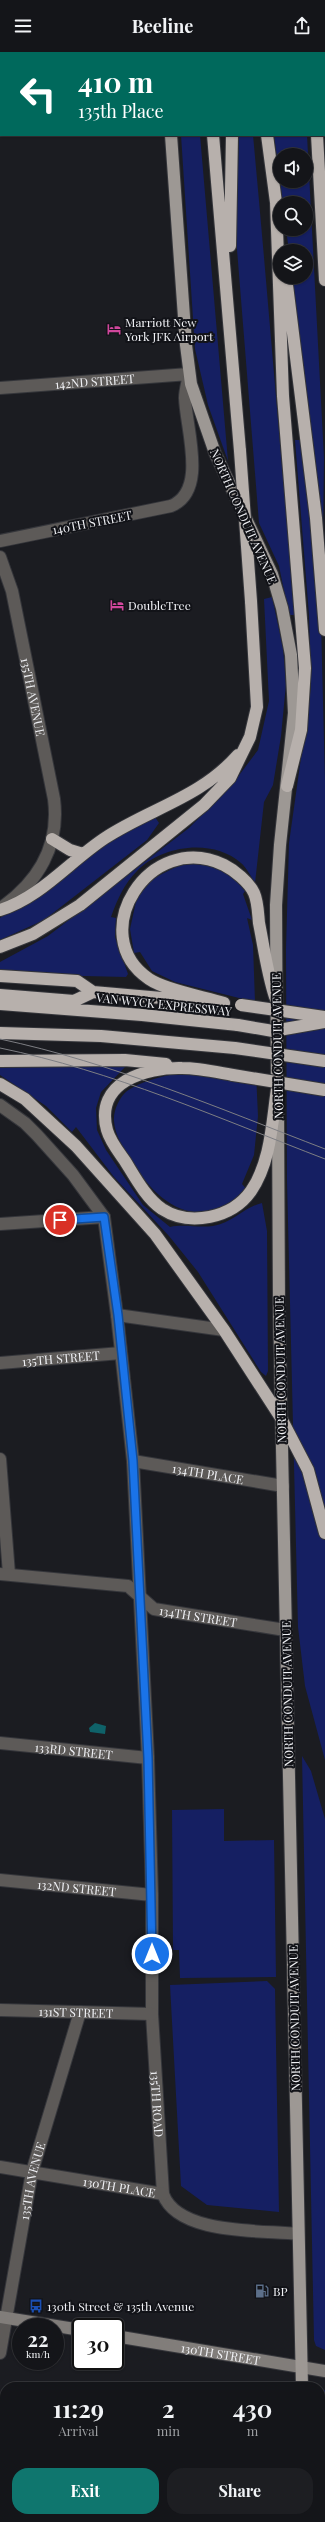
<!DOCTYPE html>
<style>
body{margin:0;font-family:"Playfair Display",serif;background:#1d1e22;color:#f1f3f6;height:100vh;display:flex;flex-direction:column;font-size:15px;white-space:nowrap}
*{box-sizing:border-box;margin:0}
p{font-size:13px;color:#9d9fa2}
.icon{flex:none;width:22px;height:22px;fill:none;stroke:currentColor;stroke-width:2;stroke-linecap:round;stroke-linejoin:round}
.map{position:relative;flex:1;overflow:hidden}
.sheet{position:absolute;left:0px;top:2330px;width:325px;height:140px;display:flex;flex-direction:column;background:#141519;border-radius:16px 16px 0 0;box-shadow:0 1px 3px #0004,0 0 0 1px #333438}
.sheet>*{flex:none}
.top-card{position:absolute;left:0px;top:0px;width:325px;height:84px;box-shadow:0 1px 3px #0004,0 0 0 1px #333438;background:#00695c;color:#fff;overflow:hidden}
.fabs{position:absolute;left:273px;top:96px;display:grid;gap:8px}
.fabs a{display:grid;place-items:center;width:40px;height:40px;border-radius:50%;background:#141519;box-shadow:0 1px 3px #0004,0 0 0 1px #333438;font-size:20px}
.speed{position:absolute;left:12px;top:2266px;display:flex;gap:8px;font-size:20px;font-weight:700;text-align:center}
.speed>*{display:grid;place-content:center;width:52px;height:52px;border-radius:50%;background:#141519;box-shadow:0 1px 3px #0004,0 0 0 1px #333438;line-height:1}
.speed small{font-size:10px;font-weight:400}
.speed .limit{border:2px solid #111;border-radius:6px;background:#fff;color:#111}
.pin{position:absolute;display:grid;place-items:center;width:34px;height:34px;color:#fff;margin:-17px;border:2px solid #fff;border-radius:50%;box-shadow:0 1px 4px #0007}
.me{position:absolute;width:44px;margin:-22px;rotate:0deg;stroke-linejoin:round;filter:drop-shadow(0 0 3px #0008)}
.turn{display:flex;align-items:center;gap:14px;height:84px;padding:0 12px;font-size:18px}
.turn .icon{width:52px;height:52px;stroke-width:2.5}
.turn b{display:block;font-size:28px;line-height:34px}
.eta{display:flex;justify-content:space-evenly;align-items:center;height:68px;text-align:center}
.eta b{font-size:24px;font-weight:700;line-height:28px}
.button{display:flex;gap:8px;margin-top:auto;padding:8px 12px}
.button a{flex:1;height:46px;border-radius:16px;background:#0f766e;color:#fff;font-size:16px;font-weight:700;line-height:46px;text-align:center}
.button a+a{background:#1d1e22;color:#f1f3f6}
header{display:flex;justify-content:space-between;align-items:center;height:52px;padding:0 12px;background:#141519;font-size:18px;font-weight:700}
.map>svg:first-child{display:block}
</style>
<header><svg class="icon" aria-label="menu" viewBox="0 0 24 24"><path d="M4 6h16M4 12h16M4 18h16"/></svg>Beeline<svg class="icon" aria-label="share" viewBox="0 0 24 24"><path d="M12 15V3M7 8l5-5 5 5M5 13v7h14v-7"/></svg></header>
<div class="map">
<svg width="325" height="2470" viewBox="0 0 325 2470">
<rect width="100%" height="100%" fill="#1b1c21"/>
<!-- green -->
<path fill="#151f62" d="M181,83H200L228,409L208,353L195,297Z
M239,83H253C268,243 280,403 296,563H289L279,514L259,471L236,185Z
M274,83H307L324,406L323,487L292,225H306V199H289L286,177H306V151H283L280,129H306V103H280V129Z
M295,388H302L321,571L325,728V1708L305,1634L298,1575L287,1129L286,897L289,791L311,635L309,563Z
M272,545L283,596L286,632L281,684L273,733L264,750L255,831C251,825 247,816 241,811C213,786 162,793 137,819C124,832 117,848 111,865L116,866L115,885L128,922L126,925L0,922V910L48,884L189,776L231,734L258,698L269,649L264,547Z
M155,765L159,771L147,788L44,868L0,888V866L99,795Z
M207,810L228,819L245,839L243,842L252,868L247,866L253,893L255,950L175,930L152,919L140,900L134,901L130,877L137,845L152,827L182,812Z
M0,1012H125V1015L101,1040L96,1056L97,1078L106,1098L143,1153L170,1175C184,1172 198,1176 213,1174C233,1171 244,1155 262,1151L267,1179L268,1319L266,1324L261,1320L198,1220L169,1184L114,1125L76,1075L72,1080L46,1054L0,1023Z
M208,1016L256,1021L258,1064L254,1103L242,1132L248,1139C201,1182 158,1155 131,1107C123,1095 115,1084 114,1069C113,1060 119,1045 127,1039C145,1026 186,1019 208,1016Z
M302,1704L311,1719L325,1767V2298L316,2294L314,2288Z
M224,1757V1789L274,1788L276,1925L180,1926L179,1898H173L172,1758Z
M267,1929L275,1937L279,2160L207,2153L181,2134L170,1933Z
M325,2338V2470H318V2465H320V2340Z"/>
<!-- water -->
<path fill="#0f6269" d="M95,1671L106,1674L105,1682L90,1680L89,1676Z"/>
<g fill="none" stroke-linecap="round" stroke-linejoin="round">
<!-- street casing -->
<g stroke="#35363b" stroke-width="14">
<g id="street">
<path id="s1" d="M0,336L189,322C188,329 185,338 185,346C186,377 208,439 171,454L0,489"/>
<path id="s2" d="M0,505L12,539L54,747C60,794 38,830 1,856"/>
<path id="s3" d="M0,1053L25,1071L37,1083L73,1123L104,1165L117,1263L133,1409L148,1706L152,1843V1962L163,2142C178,2183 261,2178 298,2182"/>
<path d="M0,1172L104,1165"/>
<path d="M117,1263L224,1278"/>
<path id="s4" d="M0,1311L121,1301"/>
<path d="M0,1407L9,1522"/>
<path id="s5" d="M133,1409L283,1434"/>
<path id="s6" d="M0,1522L128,1534L154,1557L160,1558L285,1578"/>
<path id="s7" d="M0,1691L148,1706"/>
<path id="s8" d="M0,1828L152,1843"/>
<path id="s9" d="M0,1958L152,1962"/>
<path id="s10" d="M0,2115L163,2142"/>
<path id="s11" d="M0,2301L32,2120L80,1960"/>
<path d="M0,2413L5,2414"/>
</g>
</g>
<!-- secondary casing -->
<g stroke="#35363b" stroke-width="14">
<g id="secondary">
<path d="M0,2265L81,2278"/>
<path id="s12" d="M115,2284L325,2319"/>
</g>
</g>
<!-- primary casing -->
<g stroke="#35363b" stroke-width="14">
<path id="primary" d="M164,0V1
M171,83L186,293L191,332L215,401L272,522L282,556L291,603L294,661L280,793L276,853L277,1040
M278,1061L279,1255L302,2335
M304,2465V2470"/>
</g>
<!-- highway casing -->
<g stroke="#35363b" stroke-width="14">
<path id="highway" d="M205,0V1
M257,0V1
M310,0V1
M234,1V0
M213,83L240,399
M267,83L277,158
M317,83L325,228
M276,150L283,344L305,616L301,678L287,734
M230,194L232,83
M286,225L316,466L325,578
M52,787L70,798L83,802
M0,858C40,846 70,809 105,786C151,756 200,746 238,703
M0,895L33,882L80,853L204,753L230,726L250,685L257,655L251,549
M0,924L77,929L93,940L196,949
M0,943L74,949L93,940
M224,951C205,945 165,938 149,927C84,883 149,777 224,813C234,818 249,830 254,841C258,850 258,862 259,871C264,896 267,920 275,945
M0,952L142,963L238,973
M0,981L101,984L235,996
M0,1009L125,1008L166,1012
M233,1023C216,1020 199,1016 182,1016C146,1015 94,1030 107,1078C110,1089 118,1099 125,1109C135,1125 146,1146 162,1157C190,1175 232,1166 251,1139C271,1110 272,1070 277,1037
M0,1032L25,1047L76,1094L155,1182L224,1278L281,1366L308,1418L325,1481"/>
</g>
<!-- street -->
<use href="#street" stroke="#5d5a58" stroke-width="12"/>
<!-- secondary -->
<use href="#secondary" stroke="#817d7a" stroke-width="12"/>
<!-- primary -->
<use href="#primary" stroke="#9d9894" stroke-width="12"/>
<!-- highway -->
<use href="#highway" stroke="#b7b0ac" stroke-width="12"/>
<!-- tram -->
<path stroke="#7d7e83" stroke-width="1" d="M0,987C113,1011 218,1056 325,1097
M0,996C113,1019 218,1066 325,1107"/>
<!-- highway-bridge casing -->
<g stroke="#35363b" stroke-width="14" stroke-linecap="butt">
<path id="highway-bridge" d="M240,399L251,549
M241,953L325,965
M238,973L273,979L325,970
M235,996L325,1009
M233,1023L325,1038"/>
</g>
<!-- highway-bridge -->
<use href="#highway-bridge" stroke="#b7b0ac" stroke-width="12"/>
</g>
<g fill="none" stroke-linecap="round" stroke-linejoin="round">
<!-- route casing -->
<g stroke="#114b97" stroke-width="10">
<path id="route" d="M60,1168L104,1165L118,1263L133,1409L148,1706L152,1902"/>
</g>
<!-- route -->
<use href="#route" stroke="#1a73e8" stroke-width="7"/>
</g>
<!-- icons -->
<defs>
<g id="hotel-bare" transform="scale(1.08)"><path d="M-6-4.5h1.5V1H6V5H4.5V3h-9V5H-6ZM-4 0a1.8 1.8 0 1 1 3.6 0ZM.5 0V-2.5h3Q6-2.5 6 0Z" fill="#d1479c" stroke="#121318" stroke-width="2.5" paint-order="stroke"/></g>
<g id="fuel-bare" transform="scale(1.08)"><path d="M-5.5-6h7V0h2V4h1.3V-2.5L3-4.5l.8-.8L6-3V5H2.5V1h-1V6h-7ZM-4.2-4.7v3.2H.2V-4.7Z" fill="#5c6f8a" stroke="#121318" stroke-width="2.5" paint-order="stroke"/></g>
<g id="bus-bare" transform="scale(1.08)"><path d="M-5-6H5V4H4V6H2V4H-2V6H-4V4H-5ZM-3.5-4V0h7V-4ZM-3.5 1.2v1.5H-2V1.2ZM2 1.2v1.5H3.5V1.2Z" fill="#1a4fb4" stroke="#121318" stroke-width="2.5" paint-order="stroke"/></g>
</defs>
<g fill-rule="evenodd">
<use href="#hotel-bare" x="114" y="277"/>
<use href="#hotel-bare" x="117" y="553"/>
<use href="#fuel-bare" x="262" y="2239"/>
<use href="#bus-bare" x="36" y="2254"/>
</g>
<g text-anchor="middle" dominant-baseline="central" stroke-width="4" stroke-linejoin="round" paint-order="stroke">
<!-- poi labels -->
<g font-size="12" fill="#f1f2f6" stroke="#121318" text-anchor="start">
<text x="125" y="270">Marriott New<tspan x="125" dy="14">York JFK Airport</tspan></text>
<text x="128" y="553">DoubleTree</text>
<text x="273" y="2239">BP</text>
<text x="47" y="2254">130th Street &amp; 135th Avenue</text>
</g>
<!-- street labels -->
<g font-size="12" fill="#f1f2f6" stroke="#121318">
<text stroke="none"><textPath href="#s1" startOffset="95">142ND STREET</textPath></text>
<text transform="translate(244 464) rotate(66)">NORTH CONDUIT AVENUE</text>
<text transform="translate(92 470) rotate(-11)">140TH STREET</text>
<text stroke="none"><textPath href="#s2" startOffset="144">135TH AVENUE</textPath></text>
<text transform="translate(164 952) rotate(6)">VAN WYCK EXPRESSWAY</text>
<text transform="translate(277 994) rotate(-91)">NORTH CONDUIT AVENUE</text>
<text stroke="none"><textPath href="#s4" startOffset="61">135TH STREET</textPath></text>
<text transform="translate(280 1318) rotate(-91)">NORTH CONDUIT AVENUE</text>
<text stroke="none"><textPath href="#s5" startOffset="76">134TH PLACE</textPath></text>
<text stroke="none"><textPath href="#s6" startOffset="208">134TH STREET</textPath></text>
<text transform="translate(287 1642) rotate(-91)">NORTH CONDUIT AVENUE</text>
<text stroke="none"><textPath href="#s7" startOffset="74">133RD STREET</textPath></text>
<text stroke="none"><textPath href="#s8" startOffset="77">132ND STREET</textPath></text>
<text stroke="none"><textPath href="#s9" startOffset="76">131ST STREET</textPath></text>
<text transform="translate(294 1966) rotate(-91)">NORTH CONDUIT AVENUE</text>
<text stroke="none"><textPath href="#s3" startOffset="1043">135TH ROAD</textPath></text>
<text stroke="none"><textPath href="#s11" startOffset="175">135TH AVENUE</textPath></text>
<text stroke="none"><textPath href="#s10" startOffset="121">130TH PLACE</textPath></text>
<text stroke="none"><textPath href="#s12" startOffset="107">130TH STREET</textPath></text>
</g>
</g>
</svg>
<div class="fabs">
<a><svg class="icon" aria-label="sound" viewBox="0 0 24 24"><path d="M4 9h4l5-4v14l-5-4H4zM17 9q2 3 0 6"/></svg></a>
<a><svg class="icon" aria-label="search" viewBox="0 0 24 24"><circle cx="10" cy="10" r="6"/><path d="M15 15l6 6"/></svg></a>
<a><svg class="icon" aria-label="layers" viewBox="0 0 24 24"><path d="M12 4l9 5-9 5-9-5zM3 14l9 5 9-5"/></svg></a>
</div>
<div class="speed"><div>22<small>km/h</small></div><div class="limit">30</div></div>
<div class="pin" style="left:60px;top:1168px;background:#d93025"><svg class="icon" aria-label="arrive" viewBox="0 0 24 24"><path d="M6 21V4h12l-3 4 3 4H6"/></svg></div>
<svg class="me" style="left:152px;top:1902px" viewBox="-20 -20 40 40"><circle r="17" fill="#1a73e8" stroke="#fff" stroke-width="3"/><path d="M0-11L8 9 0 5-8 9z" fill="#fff"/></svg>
<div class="top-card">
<div class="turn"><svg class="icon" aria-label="left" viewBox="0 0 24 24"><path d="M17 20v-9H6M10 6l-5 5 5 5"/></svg><div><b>410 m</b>135th Place</div></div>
</div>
<section class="sheet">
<div class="eta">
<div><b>11:29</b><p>Arrival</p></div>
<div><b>2</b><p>min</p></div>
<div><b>430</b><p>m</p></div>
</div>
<div class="button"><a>Exit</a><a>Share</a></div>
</section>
</div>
